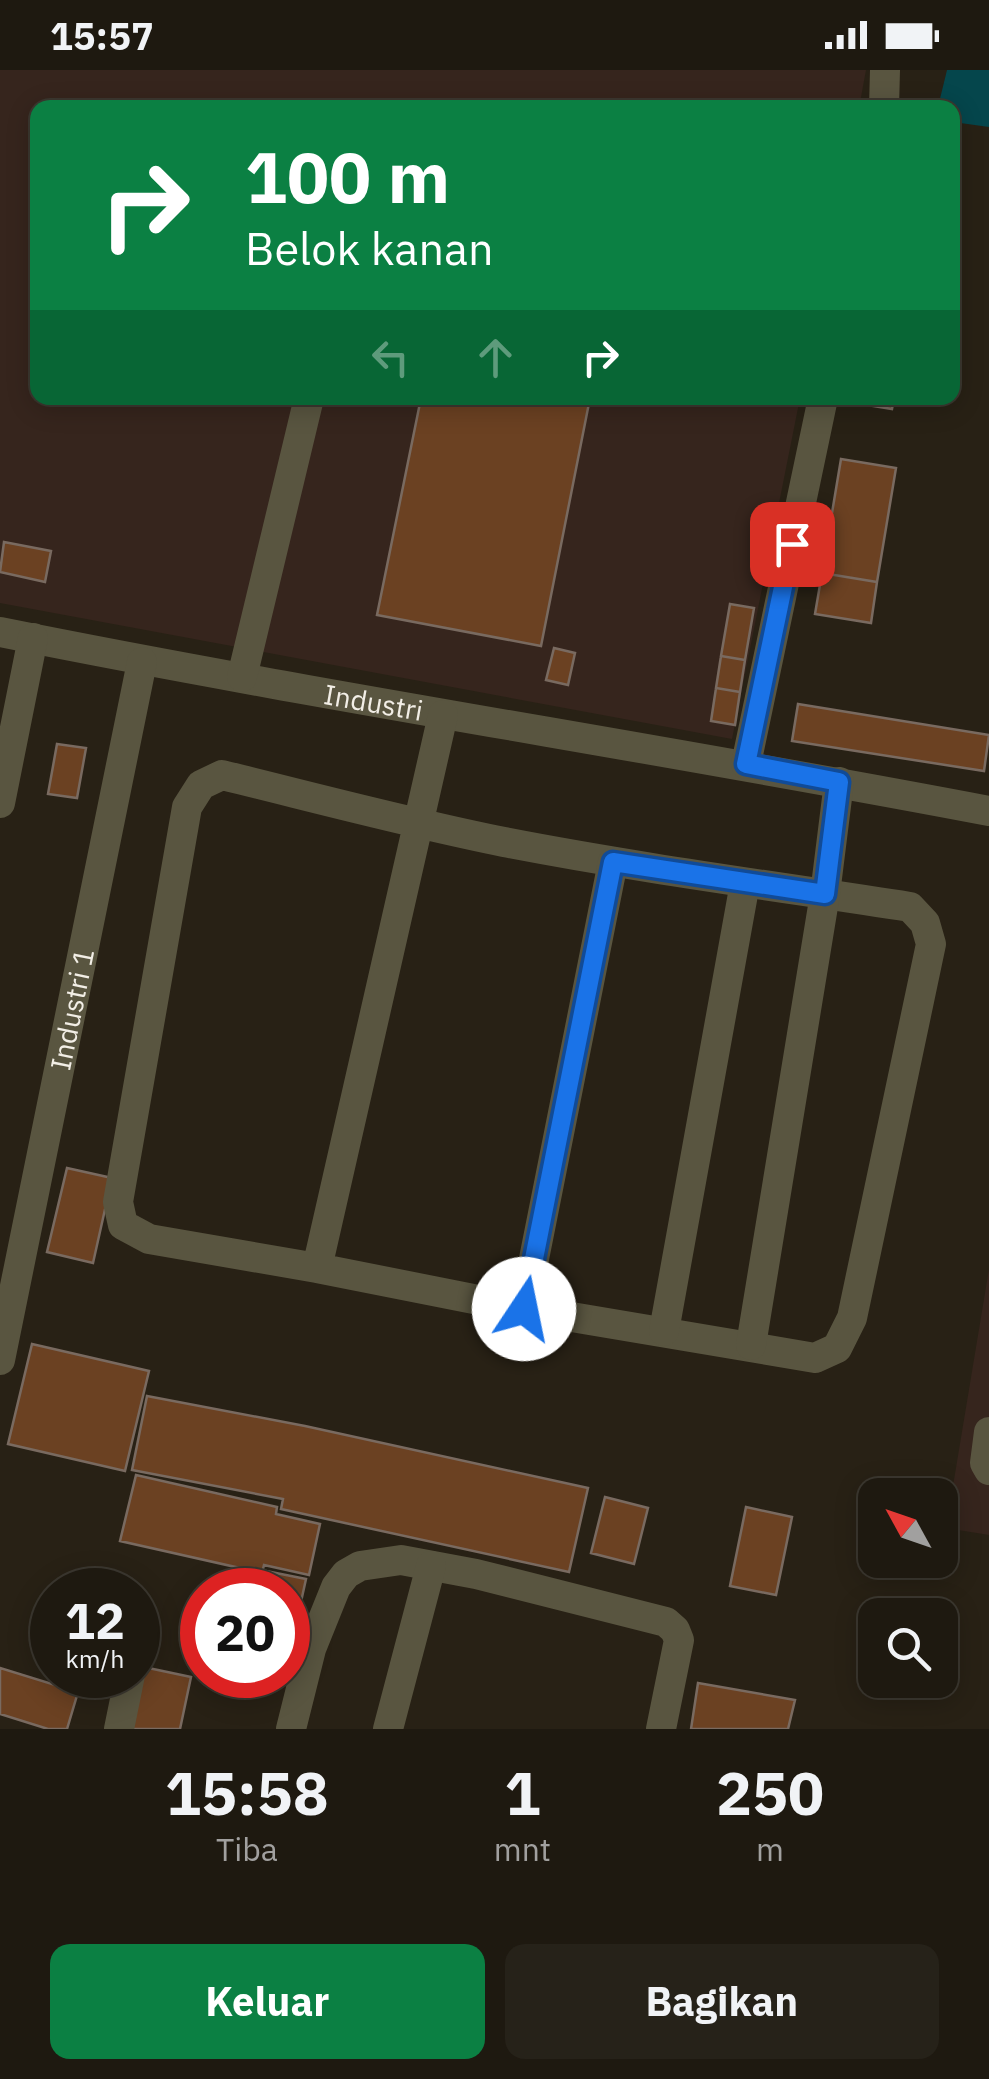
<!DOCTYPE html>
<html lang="id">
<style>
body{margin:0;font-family:"IBM Plex Sans",sans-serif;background:#262219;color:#f1f3f6;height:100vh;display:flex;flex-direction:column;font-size:38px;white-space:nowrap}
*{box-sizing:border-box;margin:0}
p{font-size:32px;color:#a1a09f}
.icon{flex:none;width:55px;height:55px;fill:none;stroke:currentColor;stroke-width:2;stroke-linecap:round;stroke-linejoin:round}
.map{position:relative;height:1659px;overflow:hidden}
.details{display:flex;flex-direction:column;background:#1e1910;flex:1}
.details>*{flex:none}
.hud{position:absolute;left:30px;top:30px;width:930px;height:305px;border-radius:20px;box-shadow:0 5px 25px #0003,0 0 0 2px #3c3830;background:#0b8043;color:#fff;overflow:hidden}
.needle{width:65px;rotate:310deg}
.fabs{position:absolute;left:858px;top:1408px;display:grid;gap:20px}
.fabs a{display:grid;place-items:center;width:100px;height:100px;border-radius:20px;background:#1e1910;box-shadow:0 5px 25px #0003,0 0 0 2px #3c3830;font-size:50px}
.speed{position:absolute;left:30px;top:1498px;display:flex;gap:20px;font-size:50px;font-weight:700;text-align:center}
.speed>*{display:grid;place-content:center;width:130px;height:130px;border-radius:50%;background:#1e1910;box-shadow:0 5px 25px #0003,0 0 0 2px #3c3830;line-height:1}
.speed small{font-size:25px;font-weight:400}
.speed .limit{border:15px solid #d22;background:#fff;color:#111}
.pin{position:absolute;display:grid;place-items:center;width:85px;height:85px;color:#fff;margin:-42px;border-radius:20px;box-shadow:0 5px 15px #0006}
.me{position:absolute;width:110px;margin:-55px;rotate:11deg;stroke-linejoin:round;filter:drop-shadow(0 0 8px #0008)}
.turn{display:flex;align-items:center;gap:35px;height:210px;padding:0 50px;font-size:45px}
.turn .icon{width:130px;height:130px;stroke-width:2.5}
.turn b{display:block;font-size:70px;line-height:85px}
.lanes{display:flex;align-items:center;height:95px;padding:0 50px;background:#0003;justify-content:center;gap:50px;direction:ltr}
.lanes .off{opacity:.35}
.eta{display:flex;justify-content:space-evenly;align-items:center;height:170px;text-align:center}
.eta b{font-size:60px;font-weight:800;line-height:70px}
.cta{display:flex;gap:20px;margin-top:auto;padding:20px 50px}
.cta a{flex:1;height:115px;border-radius:20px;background:#0b8043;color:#fff;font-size:40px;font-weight:800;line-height:115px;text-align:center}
.cta a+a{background:#262219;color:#f1f3f6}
.status{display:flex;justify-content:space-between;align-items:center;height:70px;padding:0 50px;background:#1e1910;direction:ltr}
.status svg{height:28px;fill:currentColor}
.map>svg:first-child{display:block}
</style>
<div class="status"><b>15:57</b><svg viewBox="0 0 49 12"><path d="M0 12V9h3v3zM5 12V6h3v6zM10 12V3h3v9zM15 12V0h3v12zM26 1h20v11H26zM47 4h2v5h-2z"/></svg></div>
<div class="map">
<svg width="989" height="1659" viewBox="0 0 989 1659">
<rect width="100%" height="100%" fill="#282115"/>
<!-- industrial -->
<path fill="#36251d" d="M0,0H866L859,38H38V328H800L732,669L0,533Z
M989,1199V1465L946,1458Z"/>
<!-- water -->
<path fill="#05464c" d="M947,0H989V57L953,52L952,38L938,37Z"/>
<!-- building -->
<path fill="#6b4122" stroke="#796a60" stroke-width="2.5" d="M421,328H590L541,576L377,545Z
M856,328H894L892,339L855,333Z
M841,389L896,398L877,512L822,503Z
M4,472L51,481L45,512L0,502Z
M822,503L877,512L871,553L815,544Z
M730,534L754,538L745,590L721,586Z
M554,578L575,583L568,615L546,610Z
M721,586L745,590L740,622L716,618Z
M716,618L740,622L735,655L711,651Z
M798,634L989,665L984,701L792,671Z
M57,674L86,678L77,728L48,724Z
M67,1098L112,1108L93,1193L47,1182Z
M32,1274L149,1301L125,1401L8,1374Z
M147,1326L305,1356L588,1418L569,1502L281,1439L283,1429L132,1400Z
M136,1405L277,1437L276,1444L320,1454L309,1505L264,1495L262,1503L120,1471Z
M605,1427L648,1438L634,1494L591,1483Z
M746,1437L792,1447L776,1525L730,1516Z
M266,1501L306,1509L288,1591V1520H225L229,1502L264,1509Z
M139,1596L191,1607L180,1659H125Z
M0,1598L78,1622L67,1659H48L0,1644Z
M245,1605H284L282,1613Z
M698,1613L795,1630L788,1659H691Z"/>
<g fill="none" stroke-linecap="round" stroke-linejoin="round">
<!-- minor -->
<g stroke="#595540" stroke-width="30">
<path d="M884,38L885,0"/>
<path id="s1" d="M0,562C328,628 660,678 989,741"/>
<path d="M242,607L309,328"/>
<path d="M746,694L823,328"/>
<path d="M0,733L33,568"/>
<path d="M317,1198L149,1169L123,1155L118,1132L187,737L201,715L222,705C316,728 409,753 504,772C638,798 774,816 910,837L925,853L931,874L852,1248L837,1278L815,1288L524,1239L317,1198L443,645"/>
<path d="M524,1239L613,792"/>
<path d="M664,1261L745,813"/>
<path d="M751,1275L825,824L839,712"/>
<path id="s2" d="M0,1290L142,592"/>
<path d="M989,1362L985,1393L989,1400"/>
<path d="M119,1659L130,1605"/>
<path d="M291,1659L311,1579L336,1517L346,1504L360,1496L401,1490L476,1504L666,1552L675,1560L679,1570L661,1659"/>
<path d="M388,1659L431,1496"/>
</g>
</g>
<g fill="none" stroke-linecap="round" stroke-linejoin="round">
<!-- route casing -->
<g stroke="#114b97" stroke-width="25">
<path id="route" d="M524,1239L613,792L825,824L839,712L746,694L792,474"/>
</g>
<!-- route -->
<use href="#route" stroke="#1a73e8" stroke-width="18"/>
</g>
<g text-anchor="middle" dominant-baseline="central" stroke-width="10" stroke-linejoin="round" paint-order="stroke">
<!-- street labels -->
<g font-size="28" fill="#f2eee6" stroke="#1e180c">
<text stroke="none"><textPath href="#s1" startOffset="380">Industri</textPath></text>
<text stroke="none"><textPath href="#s2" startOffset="358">Industri 1</textPath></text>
</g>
</g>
</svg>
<div class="fabs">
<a><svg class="needle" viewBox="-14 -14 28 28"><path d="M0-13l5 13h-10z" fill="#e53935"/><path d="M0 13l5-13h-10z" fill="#a1a09f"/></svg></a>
<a><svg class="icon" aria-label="search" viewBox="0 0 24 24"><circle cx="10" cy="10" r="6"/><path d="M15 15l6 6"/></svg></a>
</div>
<div class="speed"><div>12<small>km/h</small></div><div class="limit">20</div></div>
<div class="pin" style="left:792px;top:474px;background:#d93025"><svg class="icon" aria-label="arrive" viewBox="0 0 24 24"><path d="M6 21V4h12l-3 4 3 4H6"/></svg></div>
<svg class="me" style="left:524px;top:1239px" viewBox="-20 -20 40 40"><circle r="19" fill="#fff"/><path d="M0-13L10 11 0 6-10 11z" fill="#1a73e8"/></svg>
<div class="hud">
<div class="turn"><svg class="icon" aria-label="right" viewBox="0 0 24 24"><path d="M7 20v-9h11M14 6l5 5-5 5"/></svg><div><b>100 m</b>Belok kanan</div></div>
<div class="lanes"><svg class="icon off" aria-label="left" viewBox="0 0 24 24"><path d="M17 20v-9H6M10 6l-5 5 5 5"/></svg><svg class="icon off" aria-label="ahead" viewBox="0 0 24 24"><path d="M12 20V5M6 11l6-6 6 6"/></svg><svg class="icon" aria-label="right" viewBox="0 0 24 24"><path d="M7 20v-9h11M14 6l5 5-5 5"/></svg></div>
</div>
</div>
<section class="details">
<div class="eta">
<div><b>15:58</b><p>Tiba</p></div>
<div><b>1</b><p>mnt</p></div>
<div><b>250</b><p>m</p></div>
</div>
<div class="cta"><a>Keluar</a><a>Bagikan</a></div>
</section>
